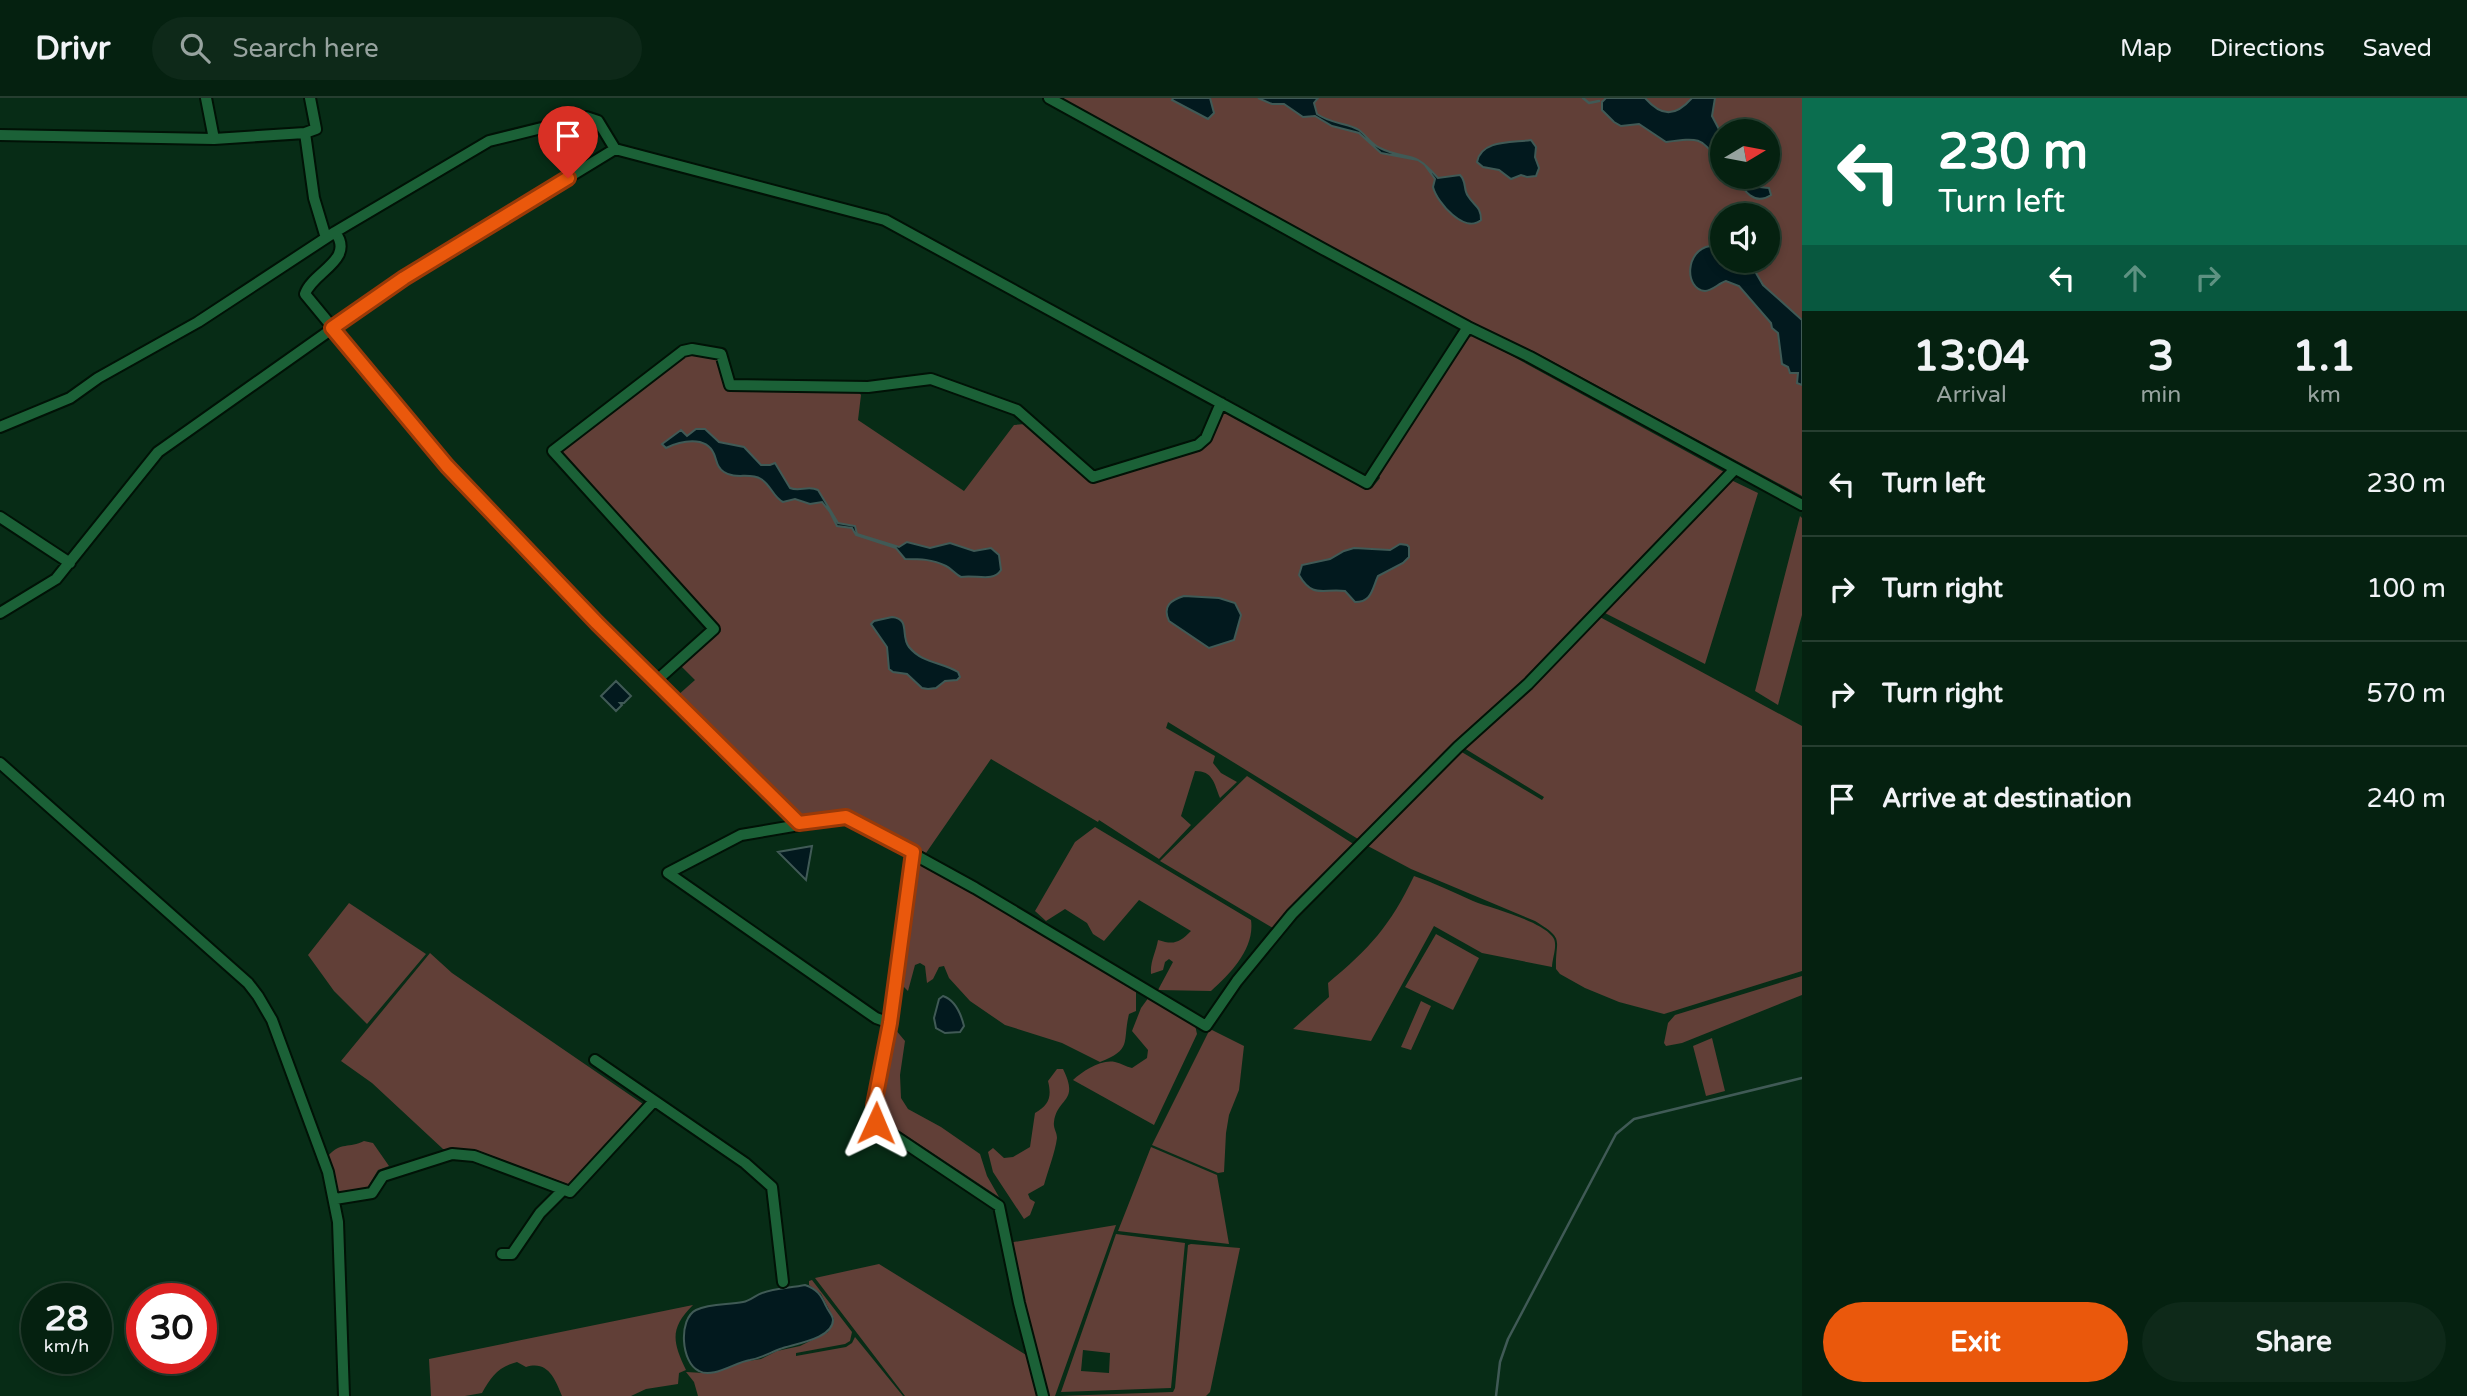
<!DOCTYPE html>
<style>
body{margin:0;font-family:"Varela Round",sans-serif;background:#0e2919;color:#f1f3f6;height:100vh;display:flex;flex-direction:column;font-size:26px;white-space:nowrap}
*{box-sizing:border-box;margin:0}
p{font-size:23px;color:#97a39f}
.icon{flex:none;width:38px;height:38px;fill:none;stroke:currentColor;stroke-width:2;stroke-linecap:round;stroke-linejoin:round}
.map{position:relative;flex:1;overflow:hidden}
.drawer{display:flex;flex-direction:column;background:#052110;width:665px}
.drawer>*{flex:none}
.top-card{background:#0b6e4f;color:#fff;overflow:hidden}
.needle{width:46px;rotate:80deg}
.tools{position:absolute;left:1710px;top:21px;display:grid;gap:14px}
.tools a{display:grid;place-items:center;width:70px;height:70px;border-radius:50%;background:#052110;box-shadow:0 4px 10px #0003,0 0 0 2px #263e30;font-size:35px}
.speed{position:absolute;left:21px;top:1185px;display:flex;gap:14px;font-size:35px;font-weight:700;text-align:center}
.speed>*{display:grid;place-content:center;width:91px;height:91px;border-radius:50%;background:#052110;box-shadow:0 4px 10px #0003,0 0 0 2px #263e30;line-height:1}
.speed small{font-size:18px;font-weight:400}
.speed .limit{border:10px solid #d22;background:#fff;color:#111}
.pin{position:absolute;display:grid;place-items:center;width:60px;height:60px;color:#fff;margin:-72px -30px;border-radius:50% 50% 50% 0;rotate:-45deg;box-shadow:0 0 7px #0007}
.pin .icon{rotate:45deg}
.me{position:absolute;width:77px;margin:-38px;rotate:1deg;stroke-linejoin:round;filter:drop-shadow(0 0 5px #0008)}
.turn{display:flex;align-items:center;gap:24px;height:147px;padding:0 21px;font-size:32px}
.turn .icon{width:91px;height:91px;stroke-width:2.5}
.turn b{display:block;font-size:49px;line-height:60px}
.lanes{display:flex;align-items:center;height:66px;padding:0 21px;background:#0003;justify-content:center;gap:35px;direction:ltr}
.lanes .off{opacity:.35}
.eta{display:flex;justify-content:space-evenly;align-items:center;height:119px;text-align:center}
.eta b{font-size:42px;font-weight:800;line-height:49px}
.button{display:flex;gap:14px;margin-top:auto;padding:14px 21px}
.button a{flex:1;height:80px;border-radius:42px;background:#ea580c;color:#fff;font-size:28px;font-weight:800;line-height:80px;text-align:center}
.button a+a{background:#0e2919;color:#f1f3f6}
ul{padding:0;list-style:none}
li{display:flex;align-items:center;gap:21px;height:105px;padding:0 21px;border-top:2px solid #263e30}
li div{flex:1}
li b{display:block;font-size:26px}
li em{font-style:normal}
header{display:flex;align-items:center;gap:42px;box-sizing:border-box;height:98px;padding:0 35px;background:#052110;border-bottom:2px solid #263e30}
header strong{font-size:33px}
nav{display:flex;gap:38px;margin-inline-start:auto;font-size:24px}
.search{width:490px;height:63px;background:#0e2919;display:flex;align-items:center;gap:18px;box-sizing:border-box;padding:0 24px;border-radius:38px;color:#97a39f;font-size:26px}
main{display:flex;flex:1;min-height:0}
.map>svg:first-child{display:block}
</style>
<header>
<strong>Drivr</strong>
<div class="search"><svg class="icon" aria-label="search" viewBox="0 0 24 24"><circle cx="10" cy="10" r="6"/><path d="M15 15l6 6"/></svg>Search here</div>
<nav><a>Map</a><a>Directions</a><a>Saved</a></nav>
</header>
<main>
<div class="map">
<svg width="1802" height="1298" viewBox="0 0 1802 1298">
<rect width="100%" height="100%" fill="#072c16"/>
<!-- green -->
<path fill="#613f37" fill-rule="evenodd" d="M1056,0H1802V398L1533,253L1477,229ZM1722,33H1768V79H1722ZM1722,117H1768V163H1722Z
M1474,237L1724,374L1526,583L1358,741L1168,624L1166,630L1215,658L1213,665L1221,675L1237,684L1220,700C1214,685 1213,673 1195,673L1181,718L1191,727L1159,761L1099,722L1098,724L991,661L926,755L847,715L839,714L800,722L677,598L695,582L680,567L721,533L563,357V352L686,257L692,255L717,259L726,291L858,293L861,297L858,322L964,393L1014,327L1025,326L1093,384L1202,350L1224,311L1372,390L1380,380L1378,375L1466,241Z
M1731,382L1758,395L1705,566L1603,514Z
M1800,418L1802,420V517L1778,607L1755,593Z
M1598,518L1802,628V873L1664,916L1619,904L1585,890L1560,876L1556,871C1555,840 1566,842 1535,823L1411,771L1366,747L1460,653L1542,702L1544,699L1464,650Z
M1247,678L1355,747L1273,830L1160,763Z
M1095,729L1251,822C1255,850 1231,875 1211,893L1158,892L1173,864L1169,861L1165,864L1163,872L1151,876C1150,863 1156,854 1158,842C1174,847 1179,845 1191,833L1139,802L1104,843L1093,836L1087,825L1065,811L1046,823L1035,813L1075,744Z
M923,765L1136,893V913L1129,916C1122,945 1133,951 1100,964L1062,945L1005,927L970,903L949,880L944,868L939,869L933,881L927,885L925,868L920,865L915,867L908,893L903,888L916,769Z
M1414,778C1434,785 1453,794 1473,803C1493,811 1539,822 1552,838C1559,845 1552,860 1552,869L1482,855L1434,828L1371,943L1293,931L1329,899L1328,885C1370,850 1390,828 1414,778Z
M349,805L426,856L367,926L334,893L308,857Z
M1436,836L1479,860L1453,912L1405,889Z
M430,855L452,875L643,1006L570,1087L476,1052L443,1051L372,985L341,963Z
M1802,878V897L1682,945L1666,948L1664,945L1668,925L1675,917Z
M1149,899L1195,927L1197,936L1154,1027L1073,982C1083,973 1101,961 1115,964C1121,965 1126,969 1132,970L1147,960L1148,952L1132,933L1141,910Z
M1421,903L1431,908L1411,952L1401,949Z
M895,931L905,943L900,977L901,1000L908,1011L941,1029L980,1056L987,1078L999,1099L883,1022L880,1015Z
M1210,931L1244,948L1239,992L1229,1017L1226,1035L1224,1074L1218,1075L1152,1047Z
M1712,940L1725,993L1706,998L1693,948Z
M1057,971H1063C1080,1005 1057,999 1054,1024C1053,1030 1057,1034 1057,1040C1055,1055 1048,1072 1044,1087L1028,1096L1030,1101L1035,1104L1030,1117L1024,1121L993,1074L988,1054L993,1050L1004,1060L1013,1059L1030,1049L1035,1015C1049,1007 1052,999 1048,983Z
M364,1043L373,1045L389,1068L378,1072L367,1090L338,1094L328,1058C341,1043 349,1051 364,1043Z
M1151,1049L1217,1077L1229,1146L1118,1133Z
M1116,1127L1055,1298H1045L1008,1145Z
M1116,1136L1185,1145L1171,1290L1061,1294ZM1083,1252L1110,1255L1109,1275L1081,1273Z
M1191,1146L1240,1150L1210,1294L1206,1298H1059L1173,1294L1175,1290L1188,1147Z
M879,1166L1031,1260L1041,1298H905L815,1180Z
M812,1182L852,1234L850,1243L845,1246L796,1255V1258L846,1249L852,1245L855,1239L903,1298H698L694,1284L686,1274L704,1275L717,1273L741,1264L761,1261L777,1253L800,1248L828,1234L834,1221L821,1196L809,1187V1183Z
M693,1207C670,1230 672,1243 686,1272L679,1275L678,1286L646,1291L631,1298H562C555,1281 548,1262 526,1269L517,1264C498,1269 491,1279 482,1295L465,1298H431L429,1261Z"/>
<!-- water -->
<path fill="#02191e" stroke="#405a56" stroke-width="2" d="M1173,0H1210L1214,15L1208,21L1172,2Z
M1258,0H1318L1314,5L1317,16C1331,26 1348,25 1359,32C1366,37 1371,46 1380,50C1408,64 1411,49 1438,80L1460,77C1467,84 1463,91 1468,98C1474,108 1481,108 1481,122C1465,136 1437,105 1433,89L1435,81L1424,66L1418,62L1381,55L1359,35L1332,28L1315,18L1303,19L1284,6H1272Z
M1606,0H1645C1662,19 1675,19 1692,0H1715L1712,18L1722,37V67C1700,40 1703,39 1666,44L1639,26L1621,28L1614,24L1602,12V4Z
M1531,42L1536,49L1535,59L1539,70L1536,78L1527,79L1521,77L1511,81L1499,72L1483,69L1477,64C1481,41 1514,45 1531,42Z
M1736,79H1746C1751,91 1758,88 1769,90L1771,97C1754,108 1744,93 1736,79Z
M1710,148L1722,149V163H1749L1763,187L1802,222V287L1797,285L1798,275H1790L1788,269L1782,266L1778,235L1772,230L1771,225L1739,188L1726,183C1719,185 1712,193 1705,193C1684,191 1685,152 1710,148Z
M696,331H705L719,344L744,349L761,367H770L775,365L790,390C800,394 808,387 818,392L838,425L855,428L857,436L899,449L907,444L930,450L950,445L974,453L991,450L999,457L1001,472C993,485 975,476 961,479C955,476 952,471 946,468C932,461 920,461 905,461L896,450L856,437L852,430L837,428L830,414L822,404L810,406L795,401L783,404C773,399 771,387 761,381C749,374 736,382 724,374C717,370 717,363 714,356C706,337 680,343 666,350L662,346L681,332L687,338Z
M1400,446L1407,447L1409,449V459L1403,465L1378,478C1372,491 1372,504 1355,504L1345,493C1323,490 1313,501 1299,477L1302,467L1330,461L1344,453L1354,450L1390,452Z
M1184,498L1219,500L1235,505L1241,517L1234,542L1209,550L1169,523C1162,508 1171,502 1184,498Z
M892,519C911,521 900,538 909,549C922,565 941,564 958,574L960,579L957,582L945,583L936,590L928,591L922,590L907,576L893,574L889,571L887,549L871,526L874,523Z
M616,583L631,598L624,605H620L622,607L616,613L601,598Z
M812,748L806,782L778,754Z
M943,898C955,902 961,916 964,928L960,934L945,935L936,930L934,920L939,901Z
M805,1187C817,1191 821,1197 826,1208C828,1213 833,1217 833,1222C833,1241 793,1246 780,1251C769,1255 762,1260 750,1262C735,1264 713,1281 699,1273C681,1265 678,1221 696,1212C710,1205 728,1207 743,1204C750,1203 756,1197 762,1195C775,1190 791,1190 805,1187Z"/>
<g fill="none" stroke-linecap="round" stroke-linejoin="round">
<!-- stream -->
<path stroke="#405a56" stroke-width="2.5" d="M1583,0L1589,5L1599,3
M1496,1298L1500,1264L1508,1241L1616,1036L1634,1021L1802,980"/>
<!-- minor casing -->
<g stroke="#011206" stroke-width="14">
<path id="minor" d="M206,0L214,41
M1049,0L1323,151L1468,229L1530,259L1802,407
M305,35L314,100L326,140
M0,37L214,41L305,35L316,31L310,0
M335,134C356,162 312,174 305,196L447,368L597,525L799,725
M0,329L70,300L98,280L198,224L335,134L489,43L586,19L598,23L615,51L885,122L1367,385L1468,229
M0,419L70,465
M0,515L56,481L158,354L404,180L615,51
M656,583L714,531L553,353L683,253L692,251L721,256L730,287L868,289L931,281L1017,312L1093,379L1198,347L1206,340L1221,305
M0,665L248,885L258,898L272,922L328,1074L338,1124L344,1298
M913,754L890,925L874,1016L876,1025L881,1029L999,1108L1019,1205L1043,1298
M890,925L876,920L668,775L741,737L846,719L975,790L1206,928L1237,883L1292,816L1458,649L1528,586L1735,371
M595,962L745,1065L772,1089L783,1184
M335,1101L372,1095L383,1078L452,1056L474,1058L570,1094L654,1003
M502,1156H512L540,1115L563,1092"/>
</g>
<!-- minor -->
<use href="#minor" stroke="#1b6137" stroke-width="10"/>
</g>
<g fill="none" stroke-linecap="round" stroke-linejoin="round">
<!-- route casing -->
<g stroke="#983908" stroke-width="18">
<path id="route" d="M568,80L404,180L332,230L447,368L597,525L799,725L846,719L913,754L890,925L874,1007L876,1025"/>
</g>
<!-- route -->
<use href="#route" stroke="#ea580c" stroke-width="12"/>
</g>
</svg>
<div class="tools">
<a><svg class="needle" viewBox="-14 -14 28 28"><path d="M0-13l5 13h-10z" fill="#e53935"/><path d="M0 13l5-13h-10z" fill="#97a39f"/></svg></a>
<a><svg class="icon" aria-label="sound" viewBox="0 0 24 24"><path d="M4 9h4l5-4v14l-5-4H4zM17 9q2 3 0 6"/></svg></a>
</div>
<div class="speed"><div>28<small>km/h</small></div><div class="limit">30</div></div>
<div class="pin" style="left:568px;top:80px;background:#d93025"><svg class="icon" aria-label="arrive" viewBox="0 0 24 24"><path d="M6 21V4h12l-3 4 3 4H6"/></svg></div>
<svg class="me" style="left:876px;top:1025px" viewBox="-20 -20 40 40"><path d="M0-17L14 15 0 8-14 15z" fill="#ea580c" stroke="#fff" stroke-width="4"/></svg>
</div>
<section class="drawer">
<div class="top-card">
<div class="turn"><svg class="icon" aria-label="left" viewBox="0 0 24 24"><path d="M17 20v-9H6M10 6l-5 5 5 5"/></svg><div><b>230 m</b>Turn left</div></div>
<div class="lanes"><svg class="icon" aria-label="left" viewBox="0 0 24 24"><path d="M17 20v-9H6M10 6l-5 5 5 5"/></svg><svg class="icon off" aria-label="ahead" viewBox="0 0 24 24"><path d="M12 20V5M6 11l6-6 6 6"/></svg><svg class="icon off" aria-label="right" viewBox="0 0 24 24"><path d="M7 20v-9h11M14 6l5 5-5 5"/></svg></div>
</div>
<div class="eta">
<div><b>13:04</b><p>Arrival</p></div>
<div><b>3</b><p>min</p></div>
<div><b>1.1</b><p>km</p></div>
</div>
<ul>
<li><svg class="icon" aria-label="left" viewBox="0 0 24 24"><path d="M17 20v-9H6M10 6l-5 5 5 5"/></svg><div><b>Turn left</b></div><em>230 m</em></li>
<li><svg class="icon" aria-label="right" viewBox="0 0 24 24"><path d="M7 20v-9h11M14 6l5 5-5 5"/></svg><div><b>Turn right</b></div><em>100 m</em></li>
<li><svg class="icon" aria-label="right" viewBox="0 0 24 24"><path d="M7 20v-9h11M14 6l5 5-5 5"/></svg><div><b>Turn right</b></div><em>570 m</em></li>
<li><svg class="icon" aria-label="arrive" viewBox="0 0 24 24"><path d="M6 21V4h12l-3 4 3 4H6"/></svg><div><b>Arrive at destination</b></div><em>240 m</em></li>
</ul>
<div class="button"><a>Exit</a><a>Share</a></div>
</section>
</main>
